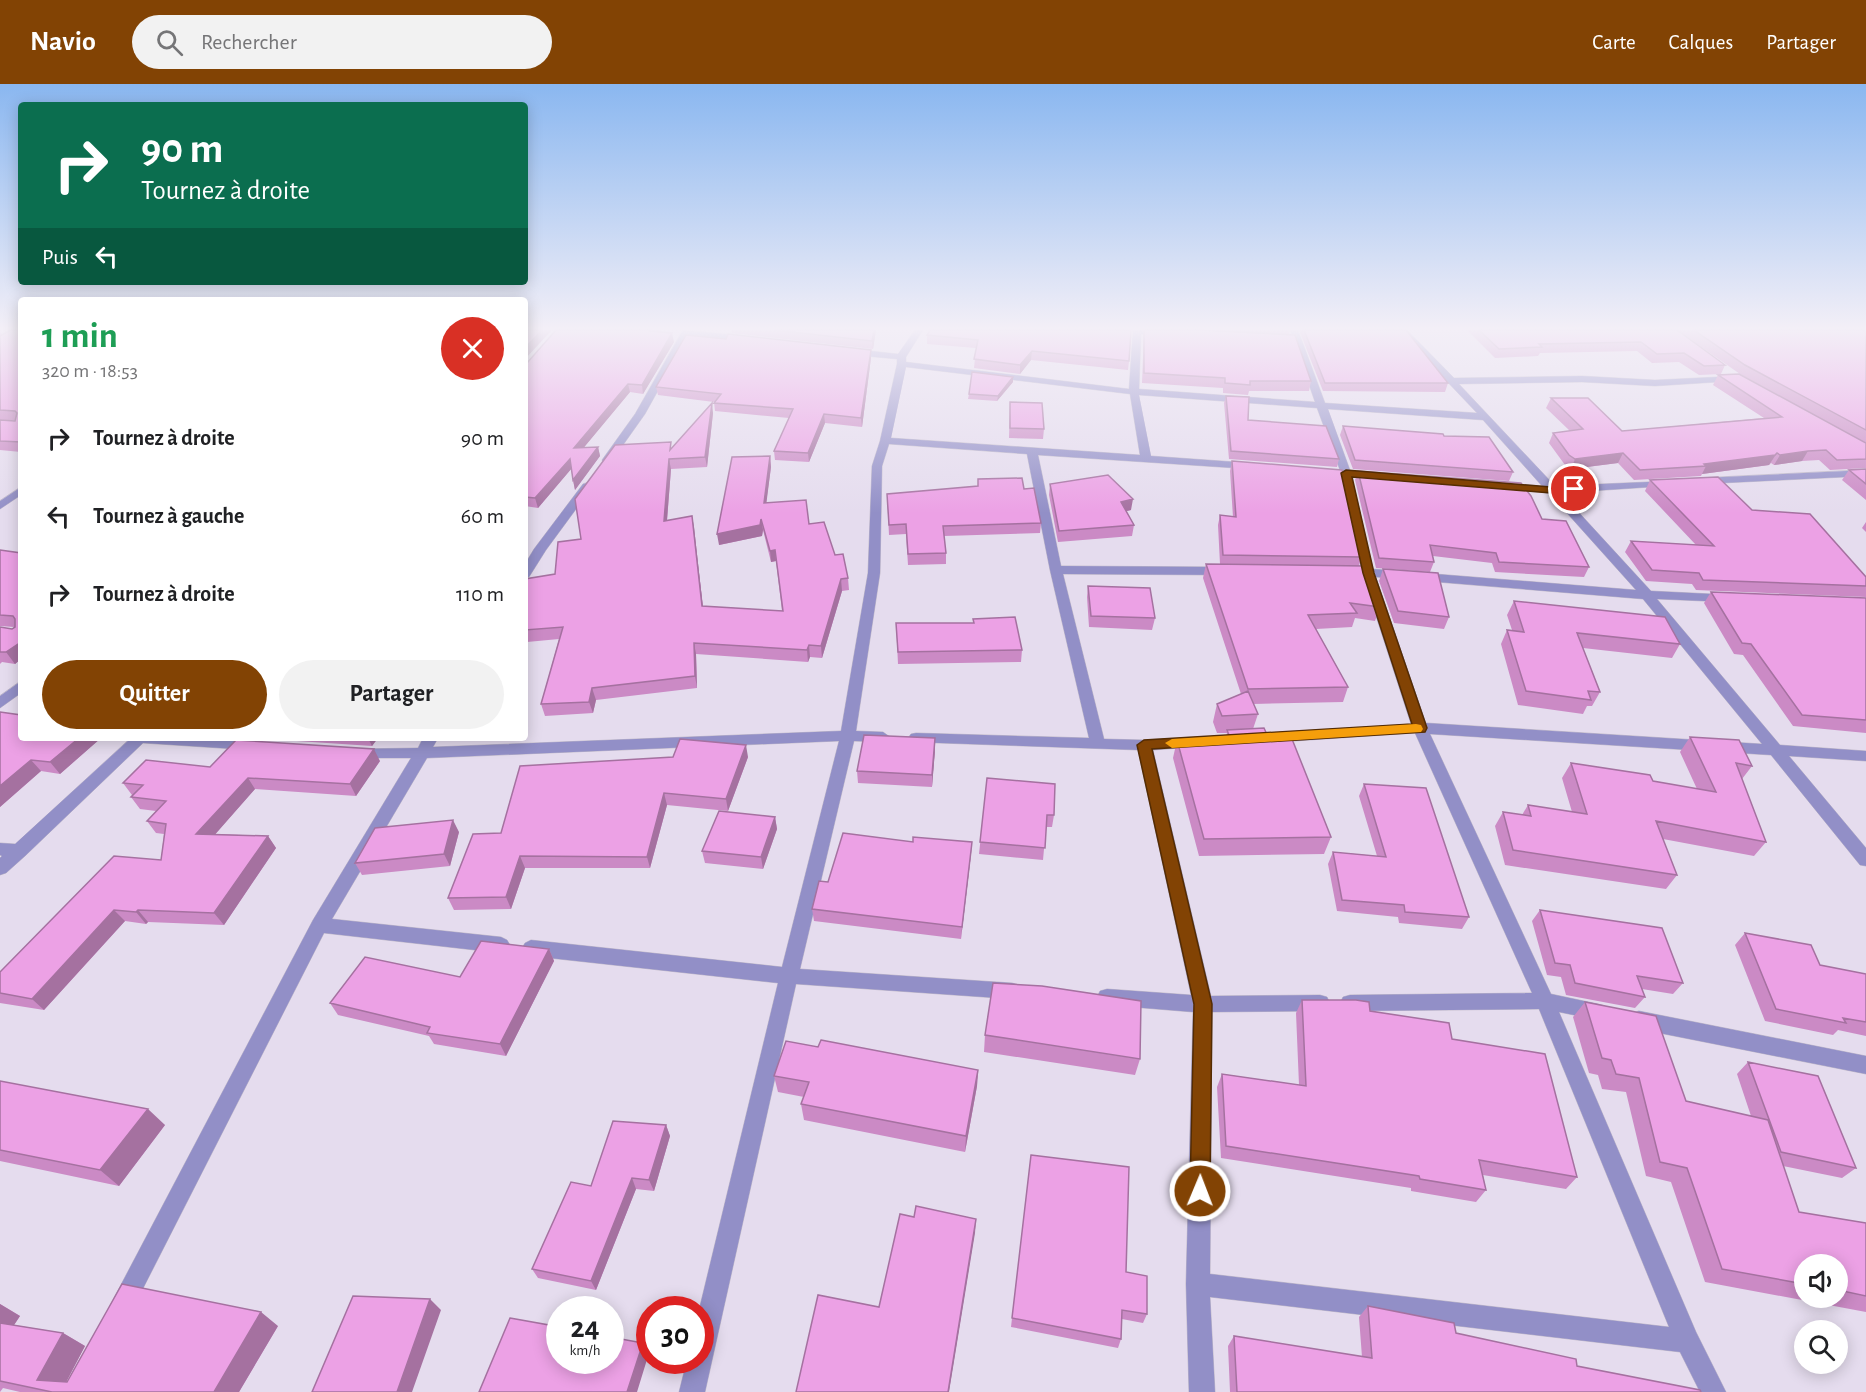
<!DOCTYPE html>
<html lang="fr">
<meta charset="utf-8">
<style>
body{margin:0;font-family:"Alegreya Sans",sans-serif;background:#f2f2f2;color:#202124;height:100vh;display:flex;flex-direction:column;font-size:22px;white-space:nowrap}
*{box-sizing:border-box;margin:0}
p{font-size:20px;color:#757577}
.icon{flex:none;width:33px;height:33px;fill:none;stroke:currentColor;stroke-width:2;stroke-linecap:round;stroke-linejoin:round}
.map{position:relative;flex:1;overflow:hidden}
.details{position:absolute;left:18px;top:213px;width:510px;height:444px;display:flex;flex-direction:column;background:#fff;border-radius:6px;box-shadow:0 3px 15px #0003}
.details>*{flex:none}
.banner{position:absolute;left:18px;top:18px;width:510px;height:183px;border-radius:6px;box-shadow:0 3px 15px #0003;background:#0b6e4f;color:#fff;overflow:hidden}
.controls{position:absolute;left:1794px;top:1170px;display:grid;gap:12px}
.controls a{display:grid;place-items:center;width:54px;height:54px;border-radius:50%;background:#fff;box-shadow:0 3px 15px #0003;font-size:30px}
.speed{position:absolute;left:546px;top:1212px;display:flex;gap:12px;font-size:30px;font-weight:700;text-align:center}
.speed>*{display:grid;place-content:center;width:78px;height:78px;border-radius:50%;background:#fff;box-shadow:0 3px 15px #0003;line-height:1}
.speed small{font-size:15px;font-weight:400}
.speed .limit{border:9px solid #d22;background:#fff;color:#111}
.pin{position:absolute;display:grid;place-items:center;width:51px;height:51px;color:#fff;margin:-26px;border:3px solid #fff;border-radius:50%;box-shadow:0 2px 6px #0007}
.me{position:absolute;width:66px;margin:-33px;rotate:1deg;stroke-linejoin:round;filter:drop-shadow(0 0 4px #0008)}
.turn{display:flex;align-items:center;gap:21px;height:126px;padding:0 24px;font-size:27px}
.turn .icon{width:78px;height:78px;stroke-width:2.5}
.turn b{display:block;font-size:42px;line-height:51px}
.then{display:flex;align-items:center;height:57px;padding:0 24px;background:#0003;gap:12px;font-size:22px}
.round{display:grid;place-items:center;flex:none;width:63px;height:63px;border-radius:32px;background:#f2f2f2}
.summary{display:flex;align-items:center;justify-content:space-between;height:102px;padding:0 24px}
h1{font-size:36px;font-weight:600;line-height:45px;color:#1e9e55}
.primary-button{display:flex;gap:12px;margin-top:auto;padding:12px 24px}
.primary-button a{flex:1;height:69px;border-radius:36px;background:#824304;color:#fff;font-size:24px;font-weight:600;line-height:69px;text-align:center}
.primary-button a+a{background:#f2f2f2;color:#202124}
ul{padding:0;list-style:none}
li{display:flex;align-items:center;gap:18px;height:78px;padding:0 24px}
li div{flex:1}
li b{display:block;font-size:22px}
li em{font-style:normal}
header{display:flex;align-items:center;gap:36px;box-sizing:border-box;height:84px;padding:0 30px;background:#824304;color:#fff}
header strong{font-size:28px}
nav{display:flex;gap:33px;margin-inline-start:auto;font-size:21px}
.search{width:420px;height:54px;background:#f2f2f2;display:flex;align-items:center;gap:15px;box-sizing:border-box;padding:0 21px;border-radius:33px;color:#757577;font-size:22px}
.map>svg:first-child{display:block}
</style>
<header>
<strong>Navio</strong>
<div class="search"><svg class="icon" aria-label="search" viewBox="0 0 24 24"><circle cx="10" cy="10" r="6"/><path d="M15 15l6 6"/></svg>Rechercher</div>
<nav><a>Carte</a><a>Calques</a><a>Partager</a></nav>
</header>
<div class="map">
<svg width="1866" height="1308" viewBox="0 0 1866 1308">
<rect width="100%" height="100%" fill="#e5dcee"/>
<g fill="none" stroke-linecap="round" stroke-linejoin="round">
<!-- minor casing -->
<g stroke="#c1bac9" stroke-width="1">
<path id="minor" d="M683,246L746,252L750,255L746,258L689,251L645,330L611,378H603L602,376L635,330Z
M915,246H923L906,273V278L1129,305L1133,246H1164L1166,248L1162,251L1141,250L1139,305L1315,318L1290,246H1298L1325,319L1477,329L1398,246H1407L1454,294L1582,292L1655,296L1737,292V296L1734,297L1655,302L1582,298L1459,300L1555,402L1670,397V401L1666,402L1561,409L1651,507L1733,511L1734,514L1733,517L1728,518L1657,515L1780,661L1866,667V677L1789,672L1866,764V782L1860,781L1771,671L1430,650L1551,910L1598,920L1605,922L1608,928L1605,934L1598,936L1559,928L1696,1248L1726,1308H1700L1680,1268L1210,1213L1215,1308H1189L1186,1200L1193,928L1107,921L1100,919L1097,913L1100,907L1107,905L1191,911L1138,666L911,658L908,654L911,650L916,649L1089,654L1050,486L1027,370L889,360L882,382L880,489L856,647L883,648L890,653L883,658L854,657L800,885L1012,899L1019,901L1021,907L1019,913L1012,915L796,900L705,1308H679L687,1276H700L699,1226L778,899L531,872L525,869L522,864L525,859L531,856L782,883L839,657L427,674L332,835L501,853L507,856L510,861L507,866L501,869L324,849L131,1228L123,1232L115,1228L111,1220L115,1212L313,836L411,674H356L351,673L348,669L351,665L418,664L423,654H438L433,663L841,647L868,489L872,382L880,357L897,280V275L853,271L849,268L853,265L898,270ZM906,283L1130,310L1140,371L891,354ZM1139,311L1317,324L1341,389L1361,484L1354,488L1363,492L1411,640L1249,650L1241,655L1249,660L1415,649L1532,909L1350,911L1343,913L1340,919L1343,925L1350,927L1539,925L1669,1243L1210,1190L1212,928L1320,927L1327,925L1330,919L1327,913L1320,911L1211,912L1153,666L1195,663L1203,658L1195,653L1144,656L1104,655L1063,490L1225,491L1231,487L1225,483L1061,482L1038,371L1250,385L1255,382L1250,379L1151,372ZM1328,325L1483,336L1542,402L1504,399L1498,402L1500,404L1549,409L1636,506L1373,485L1351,389ZM1376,493L1643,515L1762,660L1426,639Z
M1866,386V392L1702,400L1697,397L1702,394Z
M587,399L593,402L546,466L529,493L525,494V480L534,465L583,400Z
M21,403V411L0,425V417Z
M21,597V609L0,624V612Z
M131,654C150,654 251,650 259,661L251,666L143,659L25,772L6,789L0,791V774L2,772L0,771V759L15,760Z
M1639,927L1866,972V990L1639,945L1632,942L1629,936L1632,930Z"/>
</g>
<!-- minor -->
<use href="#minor" fill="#928fc7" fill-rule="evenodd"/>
</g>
<!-- wall -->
<path fill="#cb8ac5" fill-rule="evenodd" d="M21,246V368L0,366V336L15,337V336H0V247L2,250Z
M556,246H660L658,248L674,258L643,310L630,308L584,363H598L600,372L575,406L571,385L538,424L525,422V279H527Z
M731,246H876L873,265L732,249Z
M930,246L1129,277L1128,286L1031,276L1020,290L974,284L976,264L927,260V251Z
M1144,246H1290L1289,250L1311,297L1309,307H1249L1248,311L1223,309V304L1142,299Z
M1299,246H1406L1448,299L1445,308L1323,307Z
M1467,246H1677L1725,281L1721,290L1699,291L1679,278L1652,279L1637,267L1540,269L1538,272L1495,274Z
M1677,246H1862L1866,247V384L1830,386L1819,376L1802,377L1774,381L1771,379L1769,381L1702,390L1701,392L1634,396L1618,379L1571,385L1565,381L1549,359L1553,349L1570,347L1546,324L1551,314L1622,347L1764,334L1713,301L1718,291L1845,348L1740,290Z
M726,255L871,266V274L862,343L825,339L809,378L775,376L774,367L789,334L715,327L714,318L658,311L656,303Z
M1013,298L997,317L968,315L969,310Z
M1226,312L1248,336L1339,375L1337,383L1229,375L1224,319Z
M1010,318L1044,345L1043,355L1009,354Z
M713,329L707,383L671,385L667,437L692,432L703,522L782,527L776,477L771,478L763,446L762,452L719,461L770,372L771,383L766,419L809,440L835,471L848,494L849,506L842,507L822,574L810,573L808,578L696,570L697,604L596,616L593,629L545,632L541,620L559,555L527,558L525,552V495L555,490L581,455L672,364Z
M1343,342L1444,352L1513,388L1509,397L1353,385L1340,351Z
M1232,377L1362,473L1359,481L1380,523L1375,537L1355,534L1352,543L1316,545L1348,603L1343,618L1253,620L1258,630L1253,645L1269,655L1331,753L1324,770L1199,772L1173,674L1177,656H1225L1227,649H1217L1213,638L1217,620L1241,610L1203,494L1206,480H1220L1218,441L1220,431L1233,433L1230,387Z
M1866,385V416L1842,396L1849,386Z
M1358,387L1542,435L1589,483L1584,493L1495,488L1492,479L1433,472L1434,478L1430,488L1376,484L1355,396Z
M1650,396L1752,426L1866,493V513L1696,506L1692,500L1646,497L1625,468L1631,457L1696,461L1645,407Z
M1050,400L1131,426L1126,427L1134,441L1132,452L1058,458L1049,411Z
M1024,405L1041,439L1040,449L944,452L946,469V480L908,481L906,450L889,451L887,410Z
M1866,438V448L1862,444Z
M0,466L21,469V575L15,580L2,578L0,580V543L12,545L14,543L0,542Z
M1383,485L1449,533L1444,545L1394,539L1379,497Z
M1088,502L1155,534L1152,546L1089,543L1087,513Z
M1711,508L1866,514V649L1793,642L1743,571L1734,570L1704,519Z
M1514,517L1680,560L1672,574L1583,564L1600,608L1592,622H1587L1583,630L1518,621L1501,560L1507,546H1512L1507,531Z
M973,535L1022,566L1021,578L898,580L896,539H973Z
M0,628L101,654L60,690L41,687L0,723Z
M1690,653L1752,682L1742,695L1766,758L1754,772L1663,755L1677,791L1666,805L1505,781L1495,742L1503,728L1522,731L1528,721L1572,728L1562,694L1571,679L1653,697L1697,705L1680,668Z
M281,654H378L372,662L282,656Z
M935,666L932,703L858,699L857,687Z
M748,673L728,727L667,721L650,784H525L511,825L454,826L448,814L501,749Z
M380,677L356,712L255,705L215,750L268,752L276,764L224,841L148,838L146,840L125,837L44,926L0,919V888L161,776L164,750L156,749L147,737L156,727L140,725L131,713L134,711H132L123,699L210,683Z
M987,694L1054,731L1052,743H1046L1043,776L979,770Z
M1364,700L1469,833L1462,845L1399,839L1398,833L1337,827L1328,780L1333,768L1377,772L1359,712Z
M775,733L777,745L763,785L705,779L702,767Z
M459,748L450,782L362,791L355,779Z
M913,758H972L971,770L961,855L814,837L812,825L828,798Z
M1540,826L1683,899L1673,910L1642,905L1645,913L1635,924L1566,911L1561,893L1547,891L1532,837Z
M1745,849L1820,881L1866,890V952L1838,946L1833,951L1765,937L1735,861Z
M549,865L554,877L506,972L434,960L429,952L338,931L330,919L460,893Z
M1302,916L1370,927L1452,955L1577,1093L1566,1105L1483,1091L1486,1106L1476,1118L1411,1107V1104L1221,1074L1217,1003L1222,990L1299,1001L1296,929Z
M1585,918L1686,1017L1751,1032L1737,990L1748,978L1856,1084L1842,1094L1783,1082L1799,1128L1866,1139V1228L1705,1198L1671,1098L1646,1092L1626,1008L1602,1005L1598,991L1589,989L1573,933ZM1804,1180H1838V1214H1804Z
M985,951L1140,975L1135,991L984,968Z
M818,963L978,986L977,1002L965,1068L804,1036L801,1020L804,1013L778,1008L774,992Z
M0,997L165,1041L119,1102L0,1077Z
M666,1041L670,1052L654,1107L636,1105L596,1206L538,1194L532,1185L591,1102Z
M1031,1071L1126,1188L1147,1230L1143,1239L1122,1235L1121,1255L1118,1264L1011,1243Z
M0,1220L20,1232L14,1241L63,1249L85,1262L66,1298L278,1242L239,1308H20L3,1304L0,1308Z
M1368,1222L1456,1249L1577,1282L1701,1308H1230L1228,1262L1234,1252L1362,1273L1359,1233Z"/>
<!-- shaded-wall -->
<path fill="#a571a0" d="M542,246H552L525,275V264Z
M651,246H660L651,255L650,247Z
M874,246H876L873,265L872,257Z
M672,249L674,258L643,310L642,301Z
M871,266V274L862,343L861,334Z
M1032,267L1031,276L1020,290V281Z
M1013,293V298L997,317L998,312Z
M628,300L630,308L576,373L574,364Z
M712,319L713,329L707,383L705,373Z
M824,330L825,339L809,378L808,369Z
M598,363L600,372L575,406L573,396Z
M1808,367L1802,377L1774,381L1780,371Z
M1623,369L1618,379L1571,385L1575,375Z
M1777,369L1769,381L1702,390L1706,382L1704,380Z
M770,372L771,383L765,430L764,419Z
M570,375L572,384L538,424L535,414Z
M669,375L671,385L666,448L664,437Z
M1133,415L1131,426L1119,429L1121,418Z
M692,432L694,443L704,533L702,522Z
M761,435L763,446L762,452L719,461L717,450Z
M775,466L776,477L771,478L770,467Z
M841,495L842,507L822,574L821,562Z
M21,558V575L15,580L6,568Z
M694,559L696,570L697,604L695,592Z
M809,561L810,573L808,578L807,566Z
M592,604L596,616L593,629L589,618Z
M79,654H101L60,690L50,678Z
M368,654H378L372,662Z
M935,654V666L932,703V691Z
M746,661L748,673L728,727L726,715Z
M374,665L380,677L356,712L350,700Z
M31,676L41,687L0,723V702Z
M248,694L255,705L205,762L196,750Z
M664,709L667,721L650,784L647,773Z
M775,733L777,745L763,785L761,773Z
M453,736L459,748L450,782L444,770Z
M268,752L276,764L224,841L214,829Z
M972,758L971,770L961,855L962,843Z
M520,772L525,784L511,825L506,813Z
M114,826L125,837L44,926L32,915Z
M138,826L148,838L146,840L136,828Z
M549,865L554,877L506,972L500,960Z
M978,986L977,1002L965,1068L966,1052Z
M148,1025L165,1041L119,1102L100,1086Z
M666,1041L670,1052L654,1107L649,1096Z
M632,1094L636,1105L596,1206L591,1197Z
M976,1135L975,1149L949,1308H948Z
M430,1215L441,1226L412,1308H397Z
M0,1220L20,1232L8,1250L0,1245Z
M261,1228L278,1242L239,1308H214Z
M63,1249L85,1262L61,1308L37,1296Z
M643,1259L649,1269L637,1308H627Z"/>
<!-- building -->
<path fill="#eca1e5" stroke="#a571a0" stroke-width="1.5" d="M10,246H21V358L0,357V336L15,337L17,329L15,327L0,326V252Z
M525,246H542L525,264Z
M556,246H651L650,247L672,249L642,301L628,300L574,364L598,363L573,396L570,375L535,414L525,413V279H527Z
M774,246H874L872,257Z
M930,246H1131L1129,277L1032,267L1020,281L974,275L978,256L927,251Z
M1144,246H1202L1295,251L1311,297H1250V301L1225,299V294L1144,289Z
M1304,246H1406L1448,299H1325Z
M1479,246H1677L1725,281L1704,282L1684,269L1657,270L1641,258L1539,260L1542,263L1499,265Z
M1694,246H1862L1866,247V346L1745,281Z
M728,250L871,266L861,334L824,330L808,369L774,367L793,325L714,319L721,310L656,303L686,251L726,255Z
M972,288L1013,293L998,312L969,310Z
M1739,290L1866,359V375L1837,376L1826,366L1808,367L1780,371L1777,369L1775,371L1704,380L1706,382L1640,386L1623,369L1575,375L1569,371L1553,349L1583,345L1551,314H1588L1622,347L1782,333L1718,291Z
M1226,312L1249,313L1248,336L1326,342L1339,375L1231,367Z
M1010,318L1042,319L1044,345L1010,344Z
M712,319L705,373L669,375L664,437L692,432L702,522L783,527L775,466L770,467L761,435L760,441L717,450L732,373L770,372L764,419L806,416L809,440L824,438L835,471L843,470L848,494L841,495L821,562L809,561L807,566L694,559L695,592L592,604L589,618L541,620L563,543L525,546V495L555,490L558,458L581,455L575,415L615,361L671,358L670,366Z
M1343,342L1443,350L1444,352L1489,353L1513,388L1355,376Z
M1232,377L1342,386L1362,473L1223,471L1220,431L1236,433Z
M1866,385V400L1849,386Z
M1358,387L1521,399L1531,412L1542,435L1566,437L1589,483L1499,478L1496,469L1430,461L1434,478L1379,474Z
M1108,391L1133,415L1121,418L1134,441L1059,447L1050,400Z
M1718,393L1752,426L1810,430L1866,493V502L1703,496L1699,489L1652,486L1631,457L1714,462L1650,396Z
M1022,394L1024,405L1034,404L1041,439L943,442L946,469L908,470L906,440L889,441L887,410L978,402V395Z
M0,466L21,469V558L6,568H0V543L12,545L15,543V535L13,532L0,531Z
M1206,480L1366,482L1380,523L1350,519L1357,529L1308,531L1348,603L1248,605Z
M1383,485L1438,489L1449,533L1398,527Z
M1088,502L1150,504L1155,534L1091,532Z
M1711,508L1866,514V636L1802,631L1751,560L1742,559Z
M1514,517L1665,533L1680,560L1577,549L1600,608L1588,607L1591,616L1526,607L1507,546L1524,548Z
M1015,533L1022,566L898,568L896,539H974L973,535Z
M1248,607L1258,630L1222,632L1217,620Z
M0,628L21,631V654H79L50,678L31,676L0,702Z
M1264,644L1269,655H1292L1331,753L1204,755L1177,656H1231L1227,646Z
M864,651L935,654L932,691L857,687Z
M1690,653L1739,656L1752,682L1736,679L1766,758L1656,737L1677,791L1513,766L1503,728L1531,732L1528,721L1587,730L1571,679L1650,691L1653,697L1716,708Z
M680,655L746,661L726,715L664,709L647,773L520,772L506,813L448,814L473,750L501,749L520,682L673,673Z
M236,656L374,665L350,700L248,694L196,750L268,752L214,829L138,826L136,828L114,826L32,915L0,909V888L114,772L161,776L166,740L147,737L166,717L131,713L143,701L123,699L146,676L210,683Z
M987,694L1055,700L1054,731H1047L1045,764L980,758Z
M1364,700L1426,704L1469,833L1405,828L1404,821L1342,816L1333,768L1386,773Z
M719,727L775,733L761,773L702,767Z
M453,736L444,770L355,779L375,744Z
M843,749L913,758V753L972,758L962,843L812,825L819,797L828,798Z
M1540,826L1662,844L1683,899L1637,892L1645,913L1575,899L1570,881L1555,879Z
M1745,849L1811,861L1820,881L1866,890V938L1843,934L1846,939L1776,925Z
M481,857L549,865L500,960L427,949L430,943L330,919L365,873L460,893Z
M993,899L1042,902L1141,917L1140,975L985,951Z
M1302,916H1356L1369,918L1370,927L1449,939L1452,955L1545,970L1577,1093L1479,1076L1486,1106L1420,1095L1419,1092L1226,1062L1222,990L1306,1002Z
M1585,918L1656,932L1686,1017L1768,1036L1799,1128L1866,1139V1212L1838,1206V1180H1804V1200L1722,1185L1687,1084L1660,1078L1639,994L1616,990L1611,976L1602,974Z
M821,956L978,986L966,1052L801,1020L809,998L774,992L786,957L818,963Z
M1748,978L1818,992L1856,1084L1781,1068Z
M0,997L148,1025L100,1086L0,1066Z
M613,1037L666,1041L649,1096L632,1094L591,1197L532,1185L571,1098L591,1102Z
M1031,1071L1129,1083L1126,1188L1147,1192V1230L1122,1226L1121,1255L1012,1234Z
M916,1122L976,1135L948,1308H796L818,1211L879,1223L900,1130L914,1133Z
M122,1200L261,1228L214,1308H52L0,1297V1239L63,1249L37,1296L67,1298Z
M353,1212L430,1215L397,1308H312Z
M1368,1222L1454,1239L1456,1249L1576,1275L1577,1282L1700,1306L1701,1308H1237L1234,1252L1372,1274Z
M510,1234L560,1243V1276H610V1253L643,1259L627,1308H479Z"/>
<!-- sky -->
<linearGradient id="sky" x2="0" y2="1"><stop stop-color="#8ab7f0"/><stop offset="0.57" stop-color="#f3eff7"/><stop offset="1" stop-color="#f3eff7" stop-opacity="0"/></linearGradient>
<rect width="1866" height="429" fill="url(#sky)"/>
<!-- route -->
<path fill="#824304" stroke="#542c03" stroke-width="1.5" d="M1346,386L1551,403L1574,402L1579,405L1574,408L1551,409L1352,393L1374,489L1427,644L1425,648L1152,665L1212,920L1210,1107L1207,1114L1200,1117L1192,1114L1190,1107L1194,920L1137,661L1144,656L1412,640L1363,489L1341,389Z"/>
<!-- slow -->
<path fill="#f59e0b" d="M1416,640L1421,641L1423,645L1421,648L1172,664L1165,659L1172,655Z"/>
</svg>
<div class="controls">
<a><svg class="icon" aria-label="sound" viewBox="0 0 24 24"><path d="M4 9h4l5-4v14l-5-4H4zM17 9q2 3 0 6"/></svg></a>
<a><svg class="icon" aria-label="search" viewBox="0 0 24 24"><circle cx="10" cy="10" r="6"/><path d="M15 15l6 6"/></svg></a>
</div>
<div class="speed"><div>24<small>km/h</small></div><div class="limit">30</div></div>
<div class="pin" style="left:1574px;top:405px;background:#d93025"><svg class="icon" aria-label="arrive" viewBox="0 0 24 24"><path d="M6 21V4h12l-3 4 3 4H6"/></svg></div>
<svg class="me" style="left:1200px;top:1107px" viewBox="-20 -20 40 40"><circle r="17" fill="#824304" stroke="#fff" stroke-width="3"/><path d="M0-11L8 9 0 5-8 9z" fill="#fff"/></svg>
<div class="banner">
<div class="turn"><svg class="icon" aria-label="right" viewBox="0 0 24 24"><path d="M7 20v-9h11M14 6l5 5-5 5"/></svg><div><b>90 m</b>Tournez à droite</div></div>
<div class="then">Puis<svg class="icon" aria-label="left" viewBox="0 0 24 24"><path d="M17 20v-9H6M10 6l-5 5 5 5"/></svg></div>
</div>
<section class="details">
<div class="summary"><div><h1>1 min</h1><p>320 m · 18:53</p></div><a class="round" style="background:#d93025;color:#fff"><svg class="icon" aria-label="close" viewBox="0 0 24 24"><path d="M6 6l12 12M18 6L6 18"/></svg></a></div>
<ul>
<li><svg class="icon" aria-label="right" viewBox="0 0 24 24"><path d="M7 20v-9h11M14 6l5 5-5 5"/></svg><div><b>Tournez à droite</b></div><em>90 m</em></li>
<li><svg class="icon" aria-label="left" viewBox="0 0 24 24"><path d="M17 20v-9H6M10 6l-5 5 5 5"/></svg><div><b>Tournez à gauche</b></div><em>60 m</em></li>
<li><svg class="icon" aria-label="right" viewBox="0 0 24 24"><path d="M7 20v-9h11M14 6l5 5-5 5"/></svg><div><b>Tournez à droite</b></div><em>110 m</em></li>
</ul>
<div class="primary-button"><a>Quitter</a><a>Partager</a></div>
</section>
</div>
